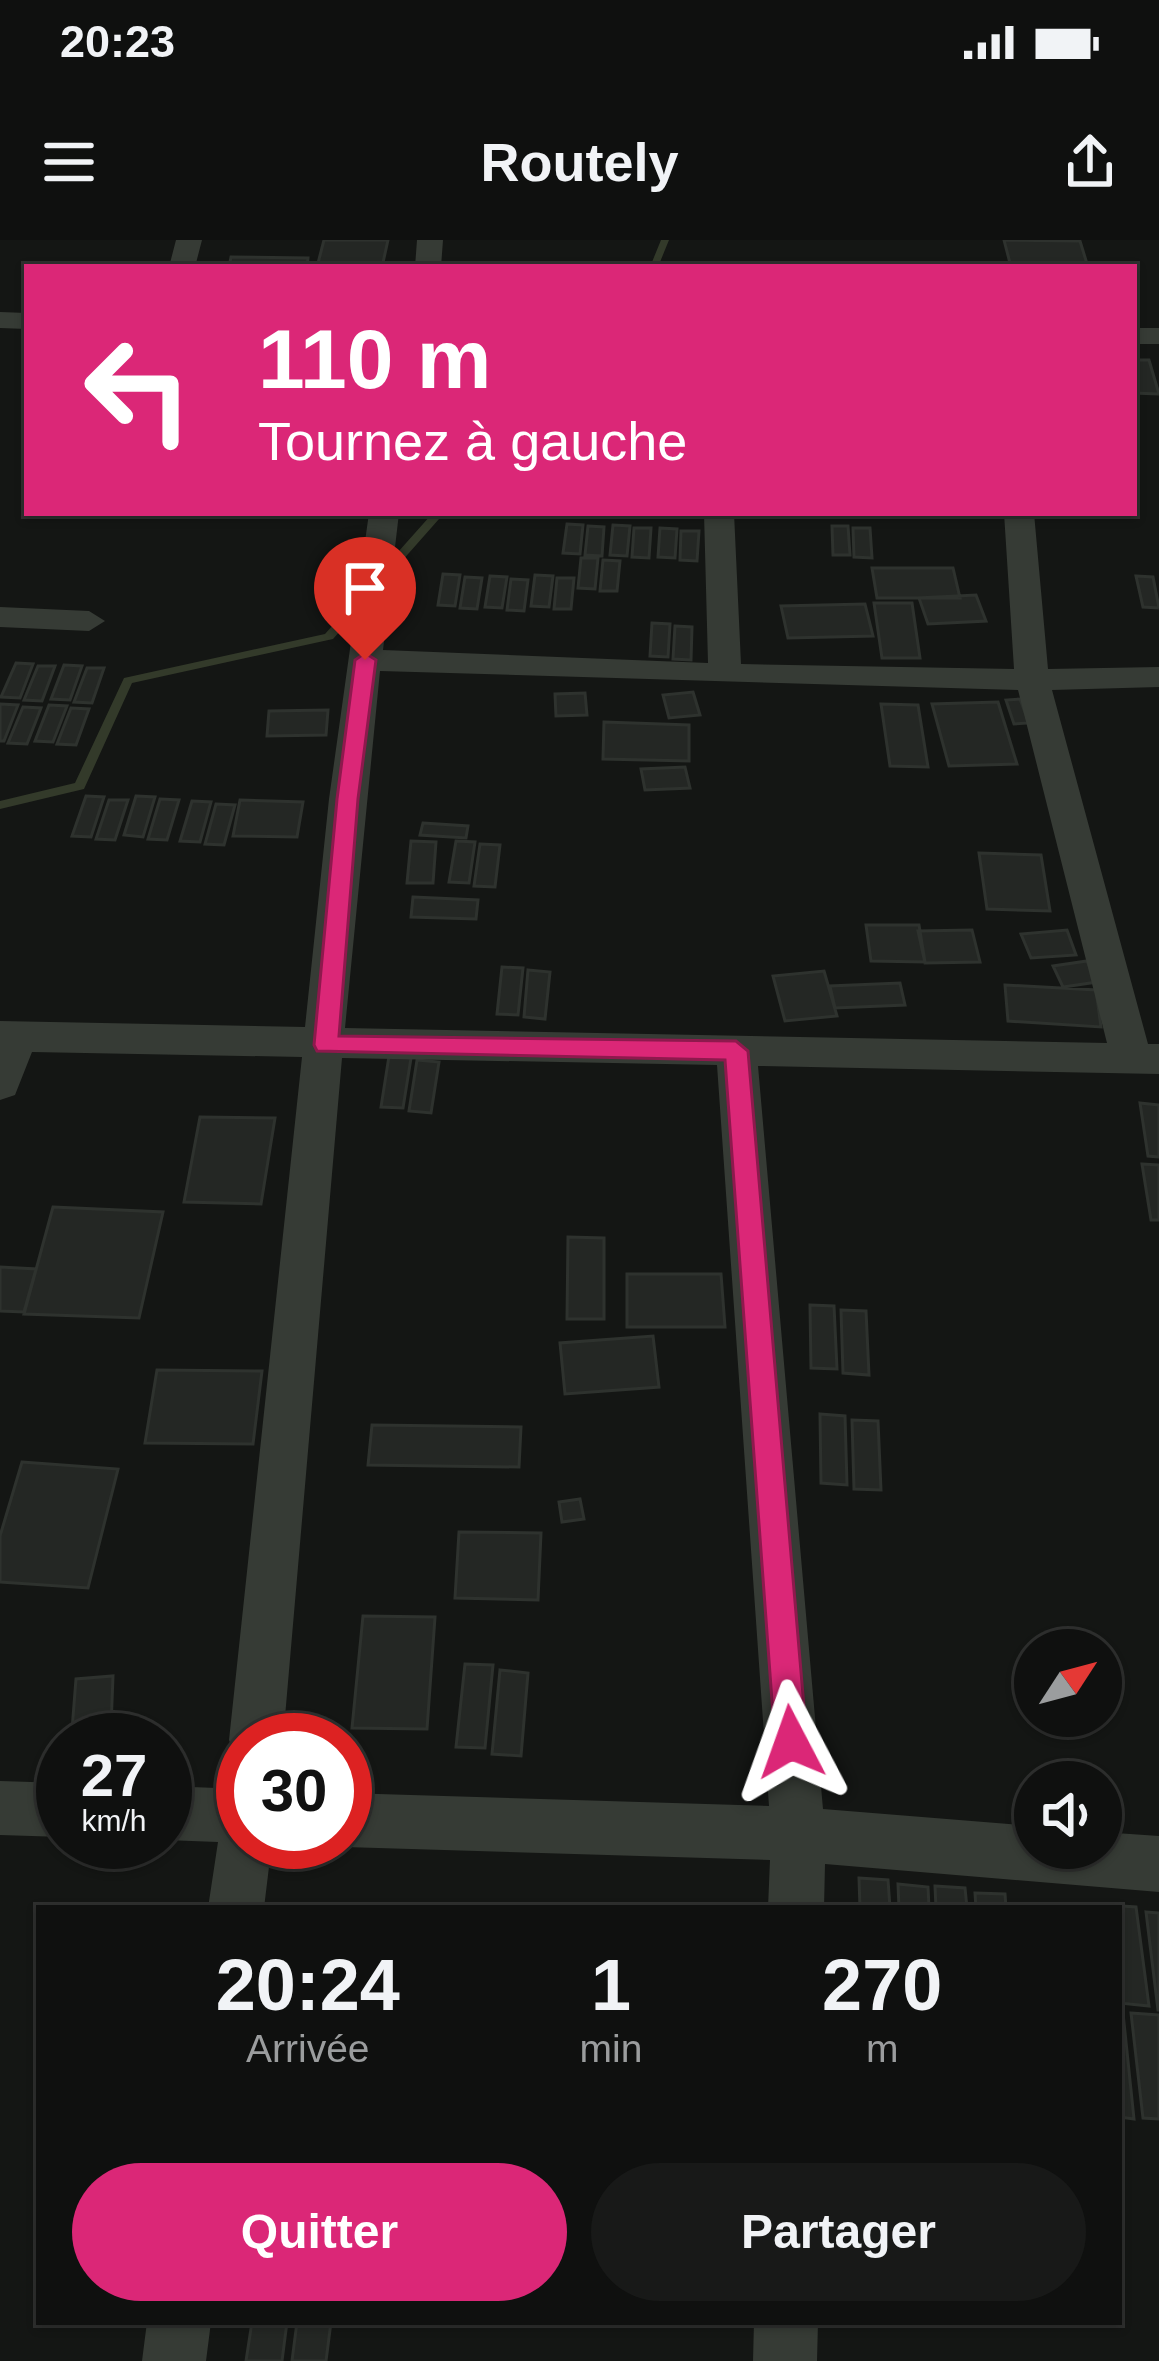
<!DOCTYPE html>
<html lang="fr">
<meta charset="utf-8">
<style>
body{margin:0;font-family:Helvetica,sans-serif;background:#181918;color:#f1f3f6;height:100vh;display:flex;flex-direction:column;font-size:45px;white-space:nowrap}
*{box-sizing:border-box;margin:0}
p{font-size:39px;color:#9b9d9e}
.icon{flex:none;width:66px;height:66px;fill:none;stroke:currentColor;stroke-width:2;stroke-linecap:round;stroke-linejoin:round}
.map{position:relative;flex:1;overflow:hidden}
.details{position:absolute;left:36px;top:1665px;width:1086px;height:420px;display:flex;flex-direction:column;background:#0f100f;border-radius:0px;box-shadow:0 3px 9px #0004,0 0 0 3px #2f302f}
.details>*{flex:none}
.banner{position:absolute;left:24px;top:24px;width:1113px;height:252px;border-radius:0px;box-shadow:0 3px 9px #0004,0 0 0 3px #2f302f;background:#db2777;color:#fff;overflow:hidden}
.needle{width:78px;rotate:54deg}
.tools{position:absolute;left:1014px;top:1389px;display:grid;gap:24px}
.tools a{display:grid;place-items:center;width:108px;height:108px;border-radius:50%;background:#0f100f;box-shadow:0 3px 9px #0004,0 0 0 3px #2f302f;font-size:60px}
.speed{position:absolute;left:36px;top:1473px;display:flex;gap:24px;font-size:60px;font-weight:700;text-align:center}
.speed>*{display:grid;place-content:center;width:156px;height:156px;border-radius:50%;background:#0f100f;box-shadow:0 3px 9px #0004,0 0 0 3px #2f302f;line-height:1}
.speed small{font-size:30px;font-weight:400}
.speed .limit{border:18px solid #d22;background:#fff;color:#111}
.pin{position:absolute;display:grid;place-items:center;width:102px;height:102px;color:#fff;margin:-123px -51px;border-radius:50% 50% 50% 0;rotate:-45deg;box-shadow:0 0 12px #0007}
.pin .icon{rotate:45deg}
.me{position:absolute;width:132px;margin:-66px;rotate:356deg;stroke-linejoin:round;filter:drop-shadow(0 0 9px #0008)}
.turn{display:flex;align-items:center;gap:42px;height:252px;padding:0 36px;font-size:54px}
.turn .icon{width:156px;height:156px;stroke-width:2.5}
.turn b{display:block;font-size:84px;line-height:102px}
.eta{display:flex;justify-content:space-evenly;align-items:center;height:204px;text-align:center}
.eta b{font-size:72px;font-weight:800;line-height:84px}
.primary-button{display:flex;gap:24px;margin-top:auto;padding:24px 36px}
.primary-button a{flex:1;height:138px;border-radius:72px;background:#db2777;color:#fff;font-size:48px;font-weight:800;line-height:138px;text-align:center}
.primary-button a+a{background:#181918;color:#f1f3f6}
.status{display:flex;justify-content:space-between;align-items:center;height:84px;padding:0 60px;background:#0f100f;direction:ltr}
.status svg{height:33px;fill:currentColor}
header{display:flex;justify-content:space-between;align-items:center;height:156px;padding:0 36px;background:#0f100f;font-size:54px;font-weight:800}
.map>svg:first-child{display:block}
</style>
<div class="status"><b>20:23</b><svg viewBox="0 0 49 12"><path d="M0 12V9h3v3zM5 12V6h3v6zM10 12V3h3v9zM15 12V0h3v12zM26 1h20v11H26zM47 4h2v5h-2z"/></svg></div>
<header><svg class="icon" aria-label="menu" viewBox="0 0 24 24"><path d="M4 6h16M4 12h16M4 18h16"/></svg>Routely<svg class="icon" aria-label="share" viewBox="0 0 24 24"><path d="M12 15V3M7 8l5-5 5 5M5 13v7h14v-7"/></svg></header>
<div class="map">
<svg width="1159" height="2121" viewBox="0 0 1159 2121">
<rect width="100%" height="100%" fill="#141614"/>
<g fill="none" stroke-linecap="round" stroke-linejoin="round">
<!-- stream -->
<path fill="#333a2a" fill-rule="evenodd" d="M661,0H669L658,27H650Z
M437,273H452L439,279L333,399L132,443L84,549L0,569V561L75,543L124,438L325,394L431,275Z"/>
</g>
<!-- building -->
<path fill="#242724" stroke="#2e322e" stroke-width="3" d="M324,0H388L382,27H317Z
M1004,0L1080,1L1088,27H1011Z
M231,17L308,18L307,27H229Z
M1134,120H1149L1159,154L1134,153Z
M567,284L583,285L580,314L563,313Z
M613,285L630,286L627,316L610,315Z
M588,286L604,287L602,316L585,315Z
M832,286H848L850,315H833Z
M634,288H651L649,318L632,317Z
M660,288L677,289L675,318L658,317Z
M853,288H870L872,318L854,317Z
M681,291H699L697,321L680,320Z
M581,318H598L595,349L578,348Z
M603,320L620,321L617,351H600Z
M872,328H953L960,358H877Z
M443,334L460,335L455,366L438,365Z
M535,335L553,336L549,367L531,366Z
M490,336L507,337L502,368L485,367Z
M1136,336L1153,337L1159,368L1143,367Z
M465,337L482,338L477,369L460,368Z
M557,338H574L571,369H554Z
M511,339L528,340L524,371L507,370Z
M976,355L986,381L928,384L919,358Z
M874,363H912L920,418H882Z
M865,364L873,396L788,398L781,366Z
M652,383L670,384L668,417L650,416Z
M675,386L692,387L691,420L673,419Z
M16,423L33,424L20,458L1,457Z
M64,425L82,426L70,460L51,459Z
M38,426H55L42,461L24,460Z
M87,428H104L92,463L74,462Z
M693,452L700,475L669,478L663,455Z
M585,453L587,475L556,476L555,454Z
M1020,459L1029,483L1014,484L1006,460Z
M998,462L1017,524L949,526L932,464Z
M0,464L18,465L4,501H0Z
M881,464L918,465L928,527L890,526Z
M49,465L67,466L53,502L35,501Z
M23,467L41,468L27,504L8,503Z
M71,468L89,469L76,505L57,504Z
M328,470L326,495L267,496L269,471Z
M604,482L689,485V521L603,519Z
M685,527L690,548L645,550L641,529Z
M86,556L104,557L91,597L72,596Z
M136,556L155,557L143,597L124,595Z
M160,559L179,560L167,600L148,599Z
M109,560H128L115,600L96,599Z
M240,560L303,562L297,597L233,596Z
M192,561L211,562L200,602L180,601Z
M216,564L235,565L224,605L205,604Z
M423,583L468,586L466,598L420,595Z
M411,601L436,602L433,643H407Z
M456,601L475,602L469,643L449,642Z
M480,604L500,605L495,647L474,646Z
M979,613L1041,615L1050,671L987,669Z
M413,657L478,660L476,679L411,677Z
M866,685H919L925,722L871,721Z
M972,690L980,722L925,723L918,691Z
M1067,690L1076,715L1031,718L1021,694Z
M1087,721L1097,742L1063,747L1053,726Z
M502,727L523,728L518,775L497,774Z
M528,730L550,732L545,779L524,777Z
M824,731L837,776L785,781L773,736Z
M900,743L905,765L835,768L830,746Z
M1005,745L1096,750L1101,787L1008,781Z
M389,816L411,818L403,868L381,867Z
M417,820L439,822L431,873L409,871Z
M1140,863L1159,865V917L1148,916Z
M200,877L275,878L261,964L184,962Z
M1142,924L1159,925V980H1151Z
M53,967L163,972L139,1078L24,1074Z
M568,997L604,998V1079H567Z
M0,1027L36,1029L24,1072L0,1071Z
M627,1034H721L725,1087H627Z
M810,1065L834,1066L837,1129L811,1128Z
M841,1070L866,1071L869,1135L843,1133Z
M653,1096L659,1147L565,1154L560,1103Z
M157,1130L262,1131L253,1204L145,1203Z
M820,1174L845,1176L847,1245L821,1243Z
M852,1180L878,1181L881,1250L854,1249Z
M372,1185L521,1187L519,1227L368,1225Z
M22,1222L118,1229L88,1348L0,1342V1296Z
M580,1259L584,1279L562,1282L559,1262Z
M459,1292L541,1293L538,1360L455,1358Z
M363,1376L435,1377L427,1489L352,1488Z
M465,1424L493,1425L485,1508L456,1507Z
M500,1430L528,1433L521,1516L492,1514Z
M113,1436L111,1487L72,1490L76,1439Z
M859,1638L888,1640L890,1668H860Z
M898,1644L928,1647L929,1668H899Z
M935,1646L965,1648L967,1668H936Z
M975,1653L1005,1654L1006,1668H976Z
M1106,1665L1136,1667L1149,1766L1119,1763V1668Z
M1146,1672L1159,1673V1770H1158Z
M1119,1773H1123L1134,1879L1119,1877Z
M1131,1773L1159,1775V1879L1143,1878Z
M252,2082H287L282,2121H246Z
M297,2082H331L326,2121H292Z"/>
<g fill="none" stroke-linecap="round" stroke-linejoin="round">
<!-- minor -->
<path fill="#363b35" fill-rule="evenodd" d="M176,0H202L195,27H169Z
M417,0H443L441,27H415Z
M0,72L27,73V89L0,88Z
M1134,88H1159V104H1134Z
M369,273H399L383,410L708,423L704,273H734L741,424L1014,429L1004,273H1034L1048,429L1159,427V447L1052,450L1148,804H1159V834L758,826L823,1569L1035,1586V1608H1101V1592L1159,1596V1652L825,1624L824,1668H768L770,1620L345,1607L332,1602H345V1553L769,1566L717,825L342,818L283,1500H243V1521L237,1518L229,1500L302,817L32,812L15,855L0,860V781L305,787L329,559ZM380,431L1018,450L1107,803L345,788Z
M0,367L89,371L105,381L89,391L0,387Z
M0,1541L63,1543V1597L0,1595Z
M165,1546L243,1549V1602H272L264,1668H208L218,1602L165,1600Z
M147,2082H211L206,2121H142Z
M754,2082H818L817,2121H753Z"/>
</g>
<!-- route -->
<path fill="#db2777" stroke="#8e194d" stroke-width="3" d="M365,413L376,420L358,559L339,796L736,801L748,811L807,1502L802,1513L791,1518L779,1513L775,1502L725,820L317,811L314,805L337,559L355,420Z"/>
</svg>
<div class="tools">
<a><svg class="needle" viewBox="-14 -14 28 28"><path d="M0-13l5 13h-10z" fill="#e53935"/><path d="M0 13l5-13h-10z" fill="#9b9d9e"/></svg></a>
<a><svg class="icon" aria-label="sound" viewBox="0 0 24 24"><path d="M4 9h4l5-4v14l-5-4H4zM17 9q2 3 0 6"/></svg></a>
</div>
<div class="speed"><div>27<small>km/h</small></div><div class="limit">30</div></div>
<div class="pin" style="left:365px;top:420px;background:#d93025"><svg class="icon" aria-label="arrive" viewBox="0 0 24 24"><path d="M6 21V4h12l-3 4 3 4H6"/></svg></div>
<svg class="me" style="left:791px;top:1502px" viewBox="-20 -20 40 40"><path d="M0-17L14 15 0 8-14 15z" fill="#db2777" stroke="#fff" stroke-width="4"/></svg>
<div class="banner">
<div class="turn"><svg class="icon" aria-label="left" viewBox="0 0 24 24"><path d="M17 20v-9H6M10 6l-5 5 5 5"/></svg><div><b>110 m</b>Tournez à gauche</div></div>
</div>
<section class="details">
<div class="eta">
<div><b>20:24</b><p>Arrivée</p></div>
<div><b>1</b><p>min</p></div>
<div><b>270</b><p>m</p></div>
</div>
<div class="primary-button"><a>Quitter</a><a>Partager</a></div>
</section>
</div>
